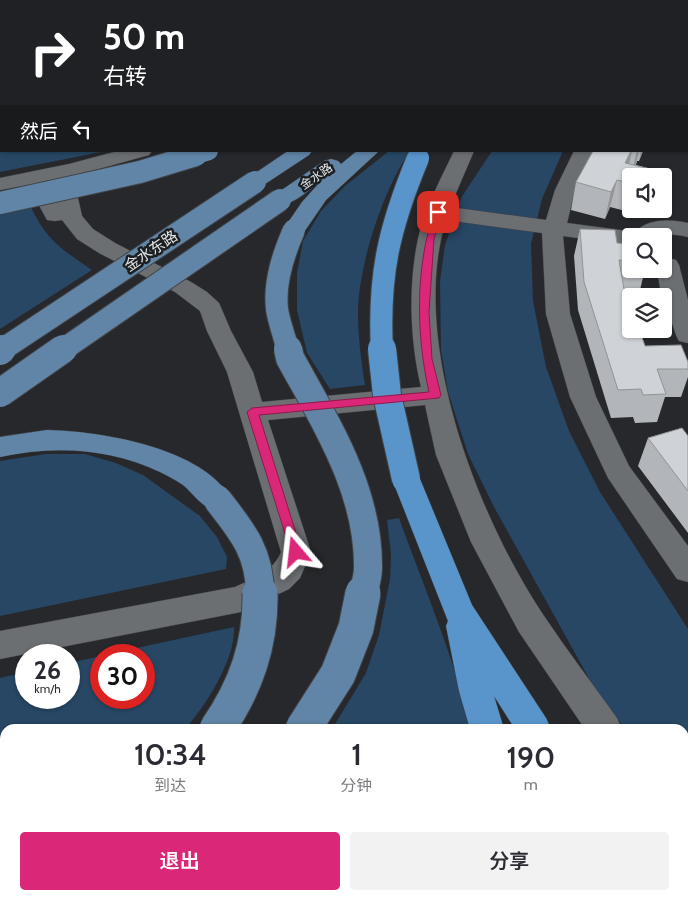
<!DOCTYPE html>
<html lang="zh">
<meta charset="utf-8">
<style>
body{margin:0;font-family:Cabin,"Noto Sans SC",sans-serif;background:#f2f2f3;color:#2b2b33;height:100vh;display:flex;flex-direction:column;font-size:19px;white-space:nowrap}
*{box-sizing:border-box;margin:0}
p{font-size:16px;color:#7c7c81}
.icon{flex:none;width:28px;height:28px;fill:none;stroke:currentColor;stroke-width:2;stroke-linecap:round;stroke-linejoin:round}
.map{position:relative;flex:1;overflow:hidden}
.side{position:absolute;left:0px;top:724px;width:689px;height:176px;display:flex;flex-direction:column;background:#fff;border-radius:15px 15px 0 0;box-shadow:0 1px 4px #0004}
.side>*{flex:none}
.guide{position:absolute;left:0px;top:0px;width:689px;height:152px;box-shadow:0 1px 4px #0004;background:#202124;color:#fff;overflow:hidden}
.controls{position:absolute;left:622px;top:168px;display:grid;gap:10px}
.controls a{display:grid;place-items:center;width:50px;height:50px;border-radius:5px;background:#fff;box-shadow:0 1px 4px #0004;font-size:25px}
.speed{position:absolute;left:15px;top:644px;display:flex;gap:10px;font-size:25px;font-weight:700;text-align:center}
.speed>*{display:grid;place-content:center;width:65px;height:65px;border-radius:50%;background:#fff;box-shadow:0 1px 4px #0004;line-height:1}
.speed small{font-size:12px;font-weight:400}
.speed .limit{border:8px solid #d22;background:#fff;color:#111}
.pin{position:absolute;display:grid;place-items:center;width:42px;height:42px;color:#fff;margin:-21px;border-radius:10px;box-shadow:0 2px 8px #0006}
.me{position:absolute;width:55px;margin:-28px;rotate:343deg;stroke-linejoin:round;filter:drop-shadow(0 0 4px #0008)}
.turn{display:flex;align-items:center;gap:18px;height:105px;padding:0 20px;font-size:22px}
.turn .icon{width:65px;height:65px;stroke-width:2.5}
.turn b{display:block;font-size:35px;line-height:42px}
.then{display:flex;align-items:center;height:48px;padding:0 20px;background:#0003;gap:10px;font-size:19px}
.eta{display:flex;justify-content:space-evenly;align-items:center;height:85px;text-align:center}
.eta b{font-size:30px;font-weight:600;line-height:35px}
.cta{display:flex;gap:10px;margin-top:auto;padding:10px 20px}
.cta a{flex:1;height:58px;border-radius:5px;background:#db2777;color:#fff;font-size:20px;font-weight:600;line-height:58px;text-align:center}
.cta a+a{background:#f2f2f3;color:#2b2b33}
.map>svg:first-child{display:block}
</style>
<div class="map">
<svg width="688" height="899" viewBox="0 0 688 899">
<rect width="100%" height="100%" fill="#26282b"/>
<!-- green -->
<path fill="#274764" d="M0,0H460L1,1V151H106L0,172Z
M389,151H410C383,190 359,264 358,311C358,336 361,360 365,385L330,389L307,353L297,310V273L303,241L321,211L345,186Z
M492,151H563L542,199L531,244L533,301L546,367L569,431L600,492L688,629V810L684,805V729H625L591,682L494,507L468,454L448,392L441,350L440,281L445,245L461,198Z
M31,207C46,240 63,250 92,270L0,329V213Z
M46,454H85L116,463L143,475L200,516L217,537L227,557L226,569L0,616V461Z
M399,518C424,587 454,657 471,729H332L366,673L379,635L390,579L391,555L387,520Z
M234,627C236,658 206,706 185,729H5V823L0,824V678L26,672V698H69V663L101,656V698H144V655H104Z
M174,895H495V899H167Z
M541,895H632L635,899H541Z"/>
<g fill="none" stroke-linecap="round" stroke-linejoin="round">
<!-- minor casing -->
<g stroke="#424447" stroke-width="1">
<path id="minor" d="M118,151H152L149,155L73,176L82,216L93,229L115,243L191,282L207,292L219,303L231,331L253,372L262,402L421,387C410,341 408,286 418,239C424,209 441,179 454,151H474L450,207L546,220L555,190L574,151H594L575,190L567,223L635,232C649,218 670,219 688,223V237C668,232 651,236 631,236V245L563,236L570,314L596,397L629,466L688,546V582L677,579L608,478L570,397L546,314L542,233L446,220C409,339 476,513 542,613C566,649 592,683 617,718L622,729H585L519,632L471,542L436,455L425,405L268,420L311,552L300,578L289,589L241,612L0,659V631L235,587C254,578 273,572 281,552L227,372L207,331L200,311L175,292L99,253L77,239L62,220L55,221L47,220L28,185L0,190V178L69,164ZM53,180L57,200L46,181Z
M668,258L676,260L679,265L688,300V343L679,341L676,335L660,288L657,269H664V259Z
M684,807L688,808V849L684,847Z"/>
</g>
<!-- major casing -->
<g stroke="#424447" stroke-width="1">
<path id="major" d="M288,151H312L309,155L262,186L255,188L248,186L245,182L248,178Z
M357,151H379L326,200L302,235L294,237L286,235L283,230L302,202L322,180C308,190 291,209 273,204L269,200L273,196L324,161L331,159L338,161L341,164Z
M47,430C100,431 204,448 231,499L227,507C224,508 220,510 216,510C203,509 193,493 183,485C176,480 168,476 160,472C110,448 53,445 0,457V437Z
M0,837H5V875H0Z
M101,895H143L142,899H99Z"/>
</g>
<!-- highway casing -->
<g stroke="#424447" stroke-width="1">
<path id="highway" d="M406,468L416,471L420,479L472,605L546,718L551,729H515L494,696L504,729H470L459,691L446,626L448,621L392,479L396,471Z
M495,895H533V899H493Z
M644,895H684L686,899H645Z"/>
</g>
<!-- minor -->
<use href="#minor" fill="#6c6f72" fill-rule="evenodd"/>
<!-- major -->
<use href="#major" fill="#6185a7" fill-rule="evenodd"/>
<!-- highway -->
<use href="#highway" fill="#5994cb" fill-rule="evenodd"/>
<!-- major-bridge-far3 casing -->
<g stroke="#424447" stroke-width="19" stroke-linecap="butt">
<path id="major-bridge-far3" d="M192,156L209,151"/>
</g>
<!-- major-bridge-far2 casing -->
<g stroke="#424447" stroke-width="24" stroke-linecap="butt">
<path id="major-bridge-far2" d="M0,203L140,172L196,155
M0,351L255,182
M61,351L280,200
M288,351C285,337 279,323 277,309C274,282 283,255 294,230"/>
</g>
<!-- major-bridge-far1 casing -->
<g stroke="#424447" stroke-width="30" stroke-linecap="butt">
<path id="major-bridge-far1" d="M288,349L290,358C326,424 369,490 368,568C368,577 365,586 363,594
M0,351L2,349
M0,393L63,349
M217,499C242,531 260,552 260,594"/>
</g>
<!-- major-bridge casing -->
<g stroke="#424447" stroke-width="37" stroke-linecap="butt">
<path id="major-bridge" d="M217,729C246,687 261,644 260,593
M303,729L338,674L356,628L363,593"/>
</g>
<!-- highway-bridge-far1 casing -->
<g stroke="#424447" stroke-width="24" stroke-linecap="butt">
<path id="highway-bridge-far1" d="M382,351C378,275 389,228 418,158"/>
</g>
<!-- highway-bridge casing -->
<g stroke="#424447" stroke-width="30" stroke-linecap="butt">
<path id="highway-bridge" d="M382,349L387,395L406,479"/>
</g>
<!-- major-bridge-far3 -->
<use href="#major-bridge-far3" stroke="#6185a7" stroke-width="18"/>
<!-- major-bridge-far2 -->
<use href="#major-bridge-far2" stroke="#6185a7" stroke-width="22"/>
<!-- major-bridge-far1 -->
<use href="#major-bridge-far1" stroke="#6185a7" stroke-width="28"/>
<!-- major-bridge -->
<use href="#major-bridge" stroke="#6185a7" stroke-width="35"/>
<!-- highway-bridge-far1 -->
<use href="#highway-bridge-far1" stroke="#5994cb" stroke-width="22"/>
<!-- highway-bridge -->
<use href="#highway-bridge" stroke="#5994cb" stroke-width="28"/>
</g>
<!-- wall -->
<path fill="#b2b5b9" d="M593,151H643L639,161H637L636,165L659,171L658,176H631V209H648L645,216L610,207L605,219L571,210L576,182Z
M580,229L617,243L631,244V269H645L640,290L632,289L631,296V329H640V331L645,346L688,362V377L681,397H665L657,422L635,423L633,417L611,418L578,310L574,256Z
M688,436V533L638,466L648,438Z"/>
<!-- shaded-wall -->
<path fill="#919496" d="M631,151H632L627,174L625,163Z
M637,151H639L635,168L631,175Z
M641,151H643L639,161Z
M617,180L610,207L605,219L611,192Z"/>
<!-- building -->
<path fill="#cfd3d7" stroke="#919496" d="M593,151H631L625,163L659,171L657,176H631V183L617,180L611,192L576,182Z
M580,229L615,230L617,243L631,244V261L619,260L624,289H632L635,296H631V299H628L631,308V329H639L645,346L681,345L688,362V369H657L666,394L643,395L641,389L618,390L584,282Z
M682,428L688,436V491L648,438Z"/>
<!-- route -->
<path fill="#db2777" stroke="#8e194d" d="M438,210L442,212L434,239L429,312L432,359L441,395L439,398L259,415L302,552L301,556H292L247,412L252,408L429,392C416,334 415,269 434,212Z"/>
<g text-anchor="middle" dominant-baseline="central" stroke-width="5" stroke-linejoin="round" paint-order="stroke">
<!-- far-street labels -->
<g font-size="12" fill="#e5e7e9" stroke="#1c1f22">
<text transform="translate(316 176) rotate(-35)">金水路</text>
</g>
<!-- street labels -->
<g font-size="15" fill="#e5e7e9" stroke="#1c1f22">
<text transform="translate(151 251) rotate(-34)">金水东路</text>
</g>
</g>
</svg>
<div class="controls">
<a><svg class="icon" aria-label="sound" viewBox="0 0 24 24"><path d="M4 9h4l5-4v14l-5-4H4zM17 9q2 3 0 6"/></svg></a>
<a><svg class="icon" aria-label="search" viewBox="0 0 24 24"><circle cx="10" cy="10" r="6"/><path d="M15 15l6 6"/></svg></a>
<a><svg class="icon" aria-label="layers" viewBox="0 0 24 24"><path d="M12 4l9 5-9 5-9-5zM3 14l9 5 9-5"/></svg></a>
</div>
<div class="speed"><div>26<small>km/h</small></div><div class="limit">30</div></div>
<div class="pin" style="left:438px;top:212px;background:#d93025"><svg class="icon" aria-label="arrive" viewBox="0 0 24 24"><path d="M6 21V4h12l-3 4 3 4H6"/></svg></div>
<svg class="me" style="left:296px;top:552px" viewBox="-20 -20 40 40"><path d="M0-17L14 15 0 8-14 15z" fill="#db2777" stroke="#fff" stroke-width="4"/></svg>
<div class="guide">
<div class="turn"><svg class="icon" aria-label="right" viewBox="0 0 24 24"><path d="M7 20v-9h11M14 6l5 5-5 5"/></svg><div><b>50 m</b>右转</div></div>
<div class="then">然后<svg class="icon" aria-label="left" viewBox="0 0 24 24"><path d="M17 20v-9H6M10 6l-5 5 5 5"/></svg></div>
</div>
<section class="side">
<div class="eta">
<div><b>10:34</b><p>到达</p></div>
<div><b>1</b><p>分钟</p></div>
<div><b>190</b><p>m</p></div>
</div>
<div class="cta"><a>退出</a><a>分享</a></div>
</section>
</div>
